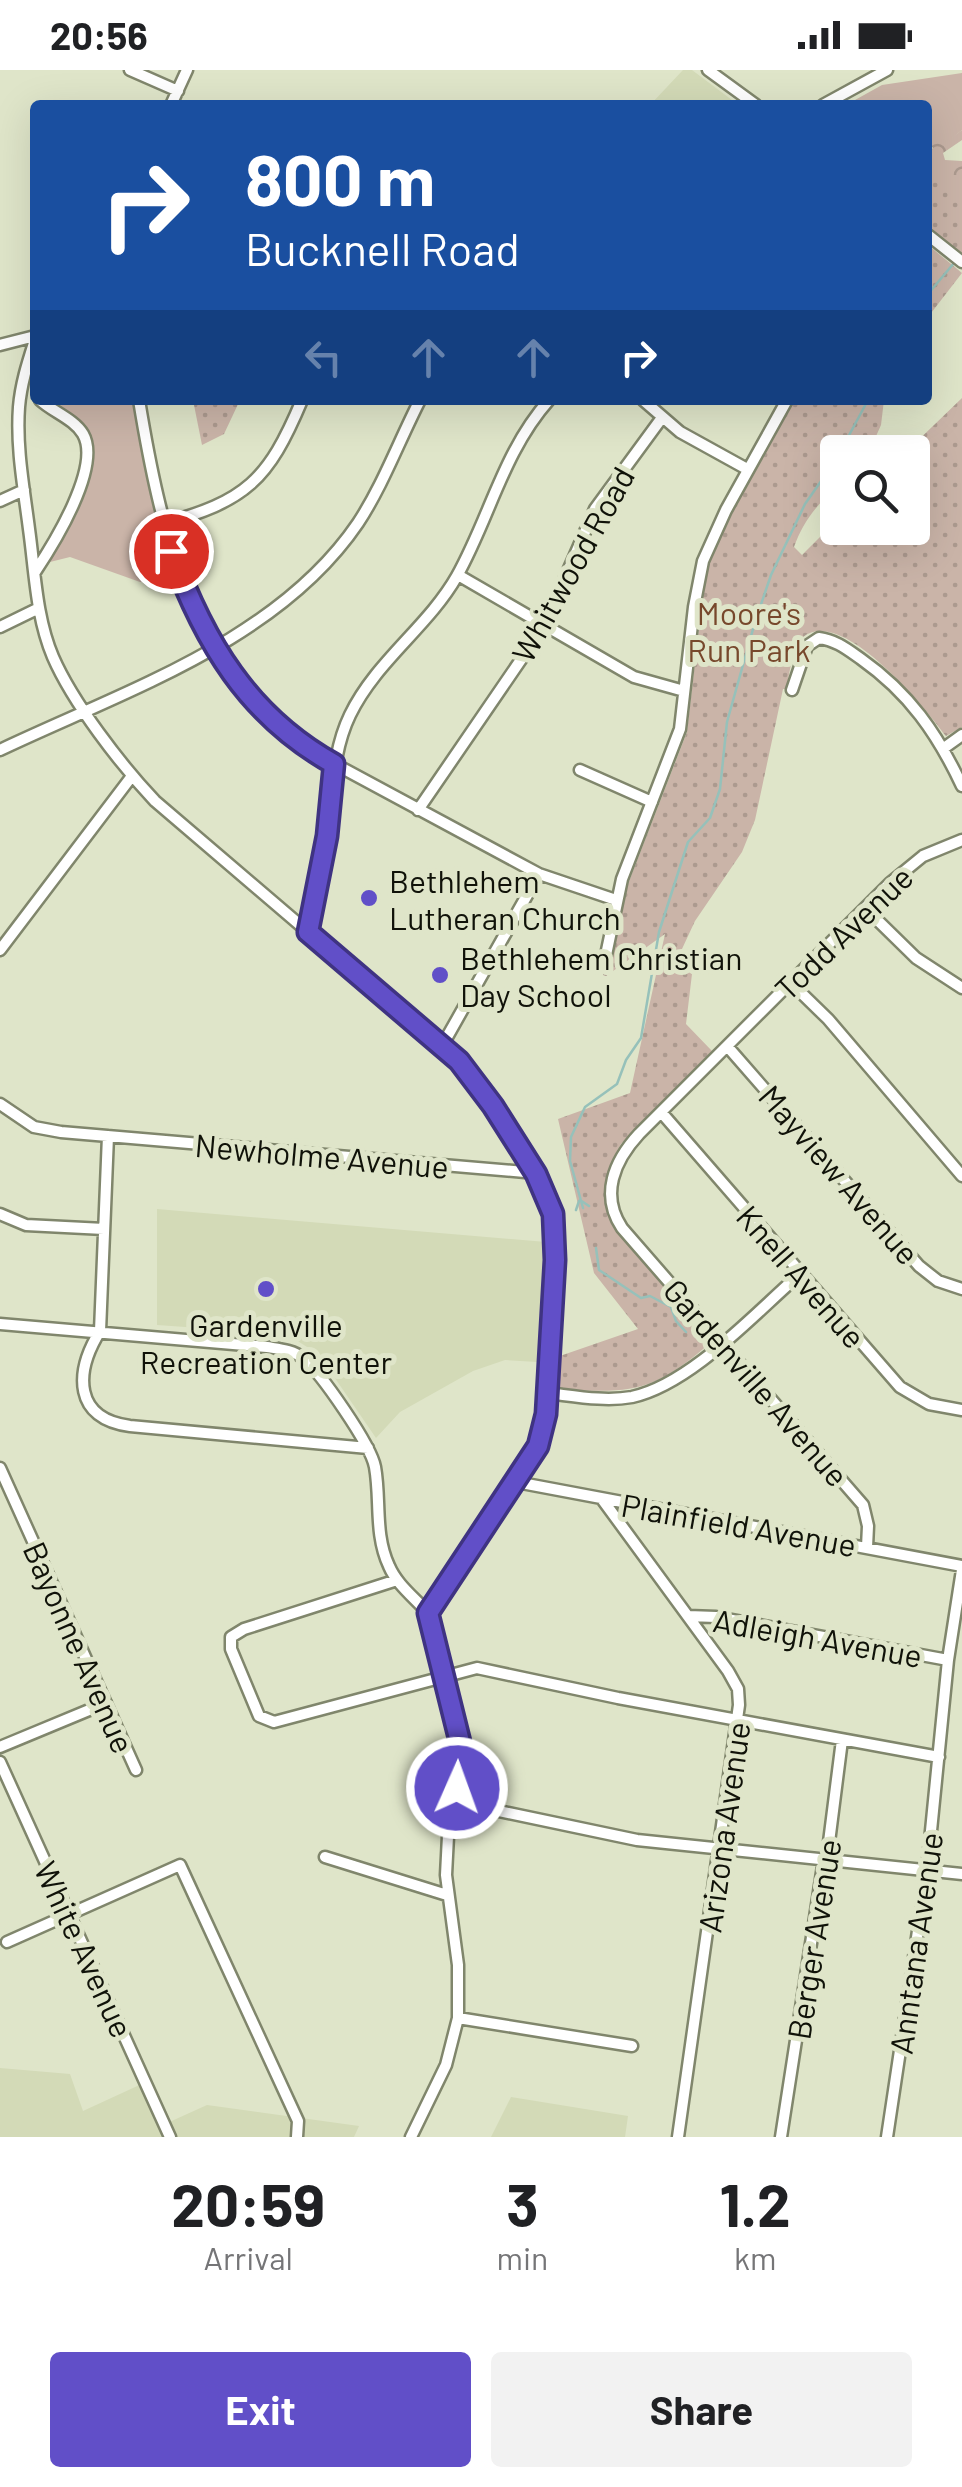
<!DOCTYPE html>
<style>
body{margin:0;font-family:Barlow,sans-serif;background:#f2f2f2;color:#202124;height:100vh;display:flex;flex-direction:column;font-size:38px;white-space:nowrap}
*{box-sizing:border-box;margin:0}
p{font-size:32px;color:#757577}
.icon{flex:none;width:55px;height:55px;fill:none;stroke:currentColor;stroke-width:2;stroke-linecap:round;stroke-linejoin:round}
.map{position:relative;height:2067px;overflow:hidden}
.panel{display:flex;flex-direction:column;background:#fff;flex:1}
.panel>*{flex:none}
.banner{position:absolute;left:30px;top:30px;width:902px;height:305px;border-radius:10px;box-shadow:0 10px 40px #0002;background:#1a4fa0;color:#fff;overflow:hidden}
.fabs{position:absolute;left:820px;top:365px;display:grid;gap:20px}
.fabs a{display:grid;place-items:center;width:110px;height:110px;border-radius:10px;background:#fff;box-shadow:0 10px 40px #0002;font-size:50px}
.pin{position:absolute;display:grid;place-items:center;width:85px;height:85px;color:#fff;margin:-42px;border:5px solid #fff;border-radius:50%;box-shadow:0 2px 10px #0007}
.me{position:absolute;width:110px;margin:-55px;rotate:2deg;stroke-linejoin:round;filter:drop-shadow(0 0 8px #0008)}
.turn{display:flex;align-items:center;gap:35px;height:210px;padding:0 50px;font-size:45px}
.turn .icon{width:130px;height:130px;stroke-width:2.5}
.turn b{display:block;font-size:70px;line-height:85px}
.lanes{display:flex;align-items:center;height:95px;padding:0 50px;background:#0003;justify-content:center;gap:50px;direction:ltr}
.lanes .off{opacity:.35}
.eta{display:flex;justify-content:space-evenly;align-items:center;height:170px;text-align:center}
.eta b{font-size:60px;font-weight:700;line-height:70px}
.button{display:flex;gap:20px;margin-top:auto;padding:20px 50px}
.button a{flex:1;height:115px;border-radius:10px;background:#614fc8;color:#fff;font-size:40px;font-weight:700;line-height:115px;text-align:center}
.button a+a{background:#f2f2f2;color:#202124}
.status{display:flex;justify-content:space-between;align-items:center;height:70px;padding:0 50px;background:#fff;direction:ltr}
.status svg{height:28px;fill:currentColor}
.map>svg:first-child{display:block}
</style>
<div class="status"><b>20:56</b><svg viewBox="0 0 49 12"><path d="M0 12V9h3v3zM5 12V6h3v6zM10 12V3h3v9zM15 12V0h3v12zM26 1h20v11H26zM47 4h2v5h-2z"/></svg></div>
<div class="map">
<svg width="962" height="2067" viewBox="0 0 962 2067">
<defs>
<pattern id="forest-crowns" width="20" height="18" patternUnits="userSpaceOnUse" patternTransform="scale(2.5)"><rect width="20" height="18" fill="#cab4a8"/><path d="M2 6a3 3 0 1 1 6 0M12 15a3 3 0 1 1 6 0" fill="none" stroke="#ac9a8f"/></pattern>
<pattern id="park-dots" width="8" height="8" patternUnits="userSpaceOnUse" patternTransform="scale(2.5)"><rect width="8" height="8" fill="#cab4a8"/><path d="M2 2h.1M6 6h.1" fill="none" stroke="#ac9a8f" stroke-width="1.8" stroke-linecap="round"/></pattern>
</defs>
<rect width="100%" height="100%" fill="#dfe5c9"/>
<!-- built -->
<path fill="#d3dab7" d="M683,0H692L736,33L650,35Z
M157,1139L546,1172L537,1292L505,1290L473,1301L400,1342L376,1368L328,1298L315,1282L296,1270L272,1263L157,1255Z
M0,1998L70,2004L83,2041L146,2012L165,2054L207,2035L359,2056L354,2067H0Z
M511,2027L628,2046L625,2067H491Z"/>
<!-- grass -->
<path fill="#cab4a8" d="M962,3V60L950,70L931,58L928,63V35H846L882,15Z
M45,330H134L176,511L140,512L70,487L50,492C67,458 75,420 89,384L75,351Z"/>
<!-- forest -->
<path fill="url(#forest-crowns)" d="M931,58L947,60L950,69L962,60V70L943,83L945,90L962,91V176L928,150V84L933,78C927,71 925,66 931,58Z"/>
<!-- park -->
<path fill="url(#park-dots)" d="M928,106L962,123V183L928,157Z
M928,175L962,203L928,247Z
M962,328V657L946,666C925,638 842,535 803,567C792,577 790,604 786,619H783L755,750L742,782L695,851L675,894L692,904L686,954L712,981L621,1074C602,1104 602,1132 619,1164L711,1270L710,1273C655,1322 631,1324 559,1319L556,1316L557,1287L638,1259L594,1203L558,1049L630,1023L665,864L606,906L603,905L615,873L628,814L687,662L705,506L715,473L742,420L795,330H884L881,355L869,382H838L837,417C817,434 803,452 794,477L802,485L837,450L838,458H912V382H906Z
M193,330H240L224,364L202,375Z"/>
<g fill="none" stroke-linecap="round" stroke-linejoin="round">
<!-- stream -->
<path stroke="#96c1ba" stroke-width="2.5" d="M928,224L954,193
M840,382L868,330
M580,1130L589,1136
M583,1138L570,1091L571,1067L585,1037L617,1014L626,990L641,968L659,862L688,772L710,748L720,719L727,652L755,552L771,505L805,434L838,387
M576,1140L579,1131
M596,1178L599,1200L641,1228L650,1226L671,1237L676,1251L686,1262"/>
<!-- minor casing -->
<g stroke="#80866c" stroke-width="15">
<path id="minor" d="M130,0L178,21
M708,0L756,35
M171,35L187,0
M823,35L887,0
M928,165L962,192
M35,270C28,292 21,313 19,337C16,378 24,419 29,459C35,502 36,547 53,587C73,633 121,695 155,731L459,991L493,1036L536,1103L548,1128L555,1154L553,1224L546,1344L538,1376L428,1543L461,1683L448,1766L446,1805L458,1895V1948L446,1995L411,2067
M0,275L35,266
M139,330C160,457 191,599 305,678L539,804L616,830
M643,330L680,362L747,399
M0,431L24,420
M162,454C246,431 268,411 302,330
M35,502C53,475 102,397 83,364C74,349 53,342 40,330
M458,505L634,607L684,621
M0,557L39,538
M792,620L807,576L819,568C836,570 848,580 861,589C909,623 937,663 962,716
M944,678L962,665
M0,680C124,621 278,571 358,453C383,415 399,371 420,330
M580,700L652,732
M418,740L544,556L595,439L661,349
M865,838L916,888L962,918
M308,862C315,829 322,797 327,764C333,724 332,682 350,645C376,591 428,557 457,506C490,447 503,382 549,330
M0,880L132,706
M606,885L622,809L680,659L694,537L703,491L726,440L787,330
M790,912L828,949L962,1106
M442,976L539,804
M727,976L919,1196L938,1211L962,1219
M0,1034L34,1057L61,1062L536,1103
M661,1042L900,1317L929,1334L962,1340
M108,1066L100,1261C74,1303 74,1349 130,1356L368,1378
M0,1144L26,1155L104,1159
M0,1254L267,1277C279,1279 293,1280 303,1288C321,1303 371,1375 375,1397C381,1430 374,1464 389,1496C397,1515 415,1528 428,1543
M547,1323C574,1326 605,1332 632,1327C691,1314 754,1244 800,1204
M0,1398L136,1700
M516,1412L962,1496
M602,1429L728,1601L738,1619L739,1635L678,2067
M867,1477L868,1456L863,1435L622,1158C600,1125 614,1091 639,1064L890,813L923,786L962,770
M397,1510L244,1559L231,1567V1579L259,1646L274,1652L477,1598L618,1628L939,1687
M688,1546L716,1547L948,1590
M0,1677L106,1633
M0,1692L170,2067
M456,1732L637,1770L962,1804
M325,1787L447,1825
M7,1872L180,1795L298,2051L297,2067
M458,1948L632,1976
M781,2067L823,1796L828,1780L842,1670
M887,2067L927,1801L948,1590L962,1500"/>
</g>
<!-- minor -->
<use href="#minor" stroke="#fff" stroke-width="10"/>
</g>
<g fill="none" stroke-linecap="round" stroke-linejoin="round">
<!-- route casing -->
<g stroke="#3f3382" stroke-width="25">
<path id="route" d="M171,481C204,572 248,646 334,694L327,766L308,862L459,991L493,1036L536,1104L553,1144L555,1190L546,1344L538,1376L428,1543L460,1672L457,1718"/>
</g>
<!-- route -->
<use href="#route" stroke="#614fc8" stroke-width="18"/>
</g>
<!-- markers -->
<g fill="#614fc8" stroke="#dfe5c9" stroke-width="4">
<circle cx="369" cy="828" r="10"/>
<circle cx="440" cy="905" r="10"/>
<circle cx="266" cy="1219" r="10"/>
</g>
<g text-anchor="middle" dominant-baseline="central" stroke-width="10" stroke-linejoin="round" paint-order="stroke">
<!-- street labels -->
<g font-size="32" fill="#101209" stroke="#dfe5c9">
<text transform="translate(572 494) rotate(-61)">Whitwood Road</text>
<text transform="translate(843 862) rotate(-44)">Todd Avenue</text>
<text transform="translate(322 1085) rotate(5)">Newholme Avenue</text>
<text transform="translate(840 1104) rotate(49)">Mayview Avenue</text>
<text transform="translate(802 1206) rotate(49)">Knell Avenue</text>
<text transform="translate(757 1312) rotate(49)">Gardenville Avenue</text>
<text transform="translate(739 1454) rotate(10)">Plainfield Avenue</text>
<text transform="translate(818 1567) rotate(10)">Adleigh Avenue</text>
<text transform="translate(80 1577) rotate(66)">Bayonne Avenue</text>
<text transform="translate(723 1757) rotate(-82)">Arizona Avenue</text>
<text transform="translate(813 1869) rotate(-81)">Berger Avenue</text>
<text transform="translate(915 1873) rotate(-82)">Anntana Avenue</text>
<text transform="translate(85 1879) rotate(65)">White Avenue</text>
</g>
<!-- park labels -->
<g font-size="32" fill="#77482c" stroke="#dfe5c9">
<text x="749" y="542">Moore's<tspan x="749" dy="37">Run Park</tspan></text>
</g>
<!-- poi labels -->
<g font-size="32" fill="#101209" stroke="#dfe5c9" text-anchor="start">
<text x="389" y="810">Bethlehem<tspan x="389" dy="37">Lutheran Church</tspan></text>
<text x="460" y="887">Bethlehem Christian<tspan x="460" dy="37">Day School</tspan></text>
<text x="266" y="1254" text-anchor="middle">Gardenville<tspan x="266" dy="37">Recreation Center</tspan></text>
</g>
</g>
</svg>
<div class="fabs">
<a><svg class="icon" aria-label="search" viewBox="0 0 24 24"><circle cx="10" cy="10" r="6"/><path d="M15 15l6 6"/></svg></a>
</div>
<div class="pin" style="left:171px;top:481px;background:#d93025"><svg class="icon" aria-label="arrive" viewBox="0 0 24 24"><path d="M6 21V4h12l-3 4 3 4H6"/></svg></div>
<svg class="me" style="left:457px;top:1718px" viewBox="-20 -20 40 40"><circle r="17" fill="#614fc8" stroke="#fff" stroke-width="3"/><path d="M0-11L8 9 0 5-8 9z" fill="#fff"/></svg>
<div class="banner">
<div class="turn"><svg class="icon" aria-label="right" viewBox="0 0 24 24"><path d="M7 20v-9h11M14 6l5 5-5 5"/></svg><div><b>800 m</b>Bucknell Road</div></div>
<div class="lanes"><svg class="icon off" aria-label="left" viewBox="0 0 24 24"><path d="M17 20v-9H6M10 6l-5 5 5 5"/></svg><svg class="icon off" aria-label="ahead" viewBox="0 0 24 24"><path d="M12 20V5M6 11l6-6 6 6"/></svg><svg class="icon off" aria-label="ahead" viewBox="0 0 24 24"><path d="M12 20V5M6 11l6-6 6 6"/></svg><svg class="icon" aria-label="right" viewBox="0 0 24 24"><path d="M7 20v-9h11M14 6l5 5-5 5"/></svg></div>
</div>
</div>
<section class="panel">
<div class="eta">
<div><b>20:59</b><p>Arrival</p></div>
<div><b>3</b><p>min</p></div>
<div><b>1.2</b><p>km</p></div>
</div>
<div class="button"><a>Exit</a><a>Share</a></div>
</section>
